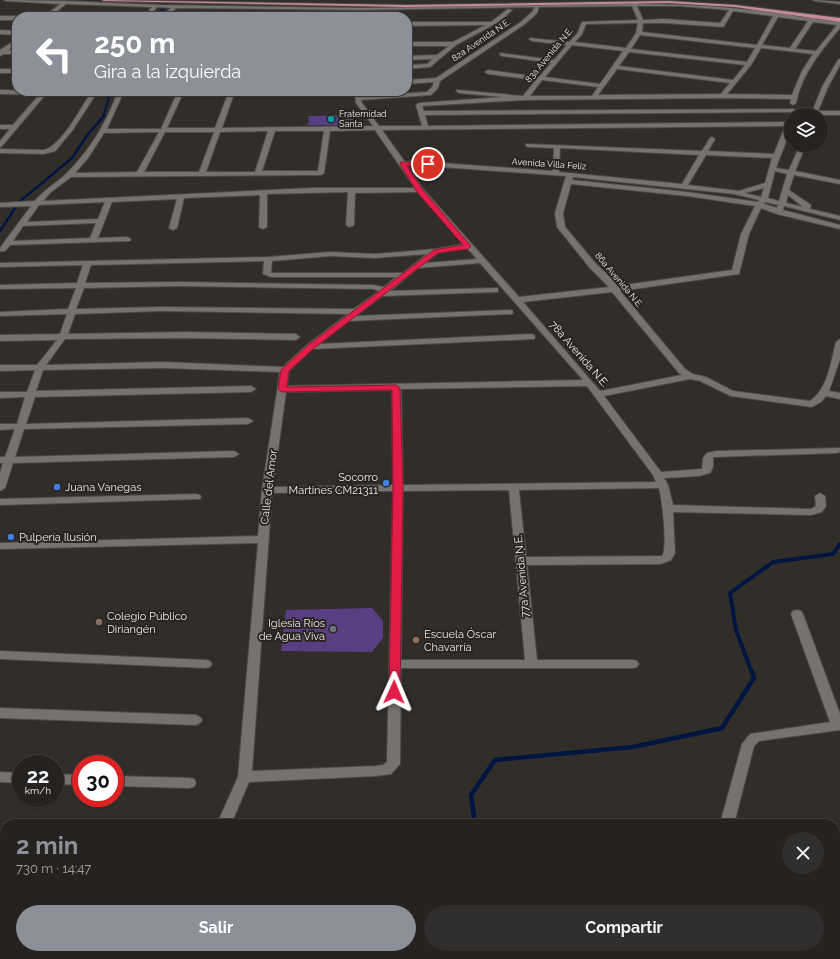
<!DOCTYPE html>
<html lang="es">
<meta charset="utf-8">
<style>
body{margin:0;font-family:Raleway,sans-serif;background:#312f2d;color:#f1f3f6;height:100vh;display:flex;flex-direction:column;font-size:15px;white-space:nowrap}
*{box-sizing:border-box;margin:0}
p{font-size:13px;color:#a3a4a5}
.icon{flex:none;width:22px;height:22px;fill:none;stroke:currentColor;stroke-width:2;stroke-linecap:round;stroke-linejoin:round}
.map{position:relative;flex:1;overflow:hidden}
.sheet{position:absolute;left:0px;top:819px;width:840px;height:140px;display:flex;flex-direction:column;background:#252220;border-radius:16px 16px 0 0;box-shadow:0 1px 3px #0004,0 0 0 1px #423f3e}
.sheet>*{flex:none}
.guide{position:absolute;left:12px;top:12px;width:400px;height:84px;border-radius:16px;box-shadow:0 1px 3px #0004,0 0 0 1px #423f3e;background:#8c9099;color:#fff;overflow:hidden}
.fabs{position:absolute;left:784px;top:108px;display:grid;gap:8px}
.fabs a{display:grid;place-items:center;width:44px;height:44px;border-radius:50%;background:#252220;box-shadow:0 1px 3px #0004,0 0 0 1px #423f3e;font-size:20px}
.speed{position:absolute;left:12px;top:755px;display:flex;gap:8px;font-size:20px;font-weight:700;text-align:center}
.speed>*{display:grid;place-content:center;width:52px;height:52px;border-radius:50%;background:#252220;box-shadow:0 1px 3px #0004,0 0 0 1px #423f3e;line-height:1}
.speed small{font-size:10px;font-weight:400}
.speed .limit{border:6px solid #d22;background:#fff;color:#111}
.pin{position:absolute;display:grid;place-items:center;width:34px;height:34px;color:#fff;margin:-17px;border:2px solid #fff;border-radius:50%;box-shadow:0 1px 4px #0007}
.me{position:absolute;width:44px;margin:-22px;rotate:1deg;stroke-linejoin:round;filter:drop-shadow(0 0 3px #0008)}
.turn{display:flex;align-items:center;gap:14px;height:84px;padding:0 16px;font-size:18px}
.turn .icon{width:52px;height:52px;stroke-width:2.5}
.turn b{display:block;font-size:28px;line-height:34px}
.round{display:grid;place-items:center;flex:none;width:42px;height:42px;border-radius:21px;background:#312f2d}
.headline{display:flex;align-items:center;justify-content:space-between;height:68px;padding:0 16px}
h1{font-size:24px;font-weight:700;line-height:30px;color:#8c9099}
.cta{display:flex;gap:8px;margin-top:auto;padding:8px 16px}
.cta a{flex:1;height:46px;border-radius:24px;background:#8c9099;color:#fff;font-size:16px;font-weight:700;line-height:46px;text-align:center}
.cta a+a{background:#312f2d;color:#f1f3f6}
.map>svg:first-child{display:block}
</style>
<div class="map">
<svg width="840" height="959" viewBox="0 0 840 959">
<rect width="100%" height="100%" fill="#312e2a"/>
<g fill="none" stroke-linecap="round" stroke-linejoin="round">
<!-- stream-far3 -->
<path stroke="#001641" stroke-width="2" d="M157,17L165,7L166,0
M103,117L111,91"/>
<!-- stream-far2 -->
<path stroke="#001641" stroke-width="2.5" d="M0,231L19,202L72,158L88,134L104,116"/>
<!-- stream-far1 -->
<path stroke="#001641" stroke-width="4" d="M752,673L736,630L730,593L773,562L833,554L840,544"/>
<!-- stream -->
<path stroke="#001641" stroke-width="4.5" d="M475,824L471,795L495,760L633,747L722,728L754,678L752,672
M448,959L454,954"/>
</g>
<!-- building -->
<path fill="#583e82" d="M353,115V125H307L309,121L308,116Z
M372,608L383,621V638L372,652L281,651L286,610Z"/>
<g fill="none" stroke-linecap="round" stroke-linejoin="round">
<!-- minor casing -->
<g stroke="#4c4946" stroke-width="2">
<path id="minor" d="M4,0L65,1L161,5L361,8L631,4L637,2L639,4C685,4 732,7 777,13C787,14 799,17 810,18L814,14L817,16L815,19L840,22V28C821,51 802,73 796,103L793,105L790,103L791,99L723,98L525,100L422,106L424,111L794,109L795,110L792,112L425,115L428,126L787,122L791,118V128L776,168L789,170L800,145H806L795,171L840,180V184L794,175L789,190L811,205L810,209L840,216V220L784,206L783,210L840,225V229L777,214L761,208L749,234L739,274L620,291L685,369L693,374L706,377L733,391L810,401C828,389 831,361 836,342L840,339V359L829,391L840,393V399L826,396L821,402L812,407L731,396L700,381L690,379L604,396L661,472L702,469L703,458L707,453L717,451L840,448V452L837,453L713,457V467L710,473L699,476L664,478L668,485L673,505L811,509L816,506L815,496L820,493L825,496L826,506L822,512L811,515L673,512L675,553L671,560L661,564L527,565L537,660H633L637,661L639,664L637,667L633,668H401L400,764L391,774L376,776L249,782L231,824H217L238,777L258,543L0,549V543L258,536L262,490L280,372L163,368L43,370L36,391L251,386L256,389L251,392L35,397L26,424L248,418L253,421L248,424L24,429L15,457L234,451L239,454L234,457L13,463L5,488L0,491V473L3,463H0V457H5L15,429L0,430V424H17L25,397L0,398V392H27L35,370L0,371V365H37L57,340L0,341V335L60,334L67,314L0,316V312L68,309L76,288L0,289V285L77,283L83,265L0,267V263L268,257L330,252L375,254L436,249L464,244L418,192L355,193L354,225L350,227L346,225L348,192L267,194V227L263,229L259,227L260,195L184,198L177,228L173,230L169,228L177,199L112,202L98,238L127,237L131,239L130,241L10,245C7,249 6,252 0,251V248L31,206L0,207V203L35,201C44,190 55,184 65,175C89,152 107,122 118,91H124L107,129H161L178,91H184L167,128H215L229,91H235L222,128L373,126L356,103L354,91H360L361,96L427,92L432,87L434,82L407,84V80L436,78L521,22L533,11L534,7L361,10L176,8L167,17H161L171,8L157,7L149,17H143L152,7L66,4L50,17H44L60,4L6,1ZM632,6L638,20L582,22L577,34L569,42L530,38L529,39L532,41L567,45L554,60L500,53V55L502,56L551,63L539,77L488,70L485,72L488,74L536,80L523,96L457,90L456,91L459,93L503,97L419,103L416,105L422,126H379L362,103L361,100L431,95L438,88L440,81L525,24L537,13L539,7ZM637,6H679L729,10L720,23L665,19L643,20ZM733,11L773,16L757,45L642,32L643,23H665L722,27L724,26ZM778,17L808,21L790,48L762,45ZM813,22L837,25L816,51L795,49ZM638,23L636,33L626,48L575,42L582,34L586,24ZM640,35L755,48L747,62L631,49ZM572,45L623,51L600,84L545,77ZM761,48L813,54L802,71L792,95L727,94L751,65ZM629,52L745,65L733,80L619,66ZM617,69L730,83L721,94L598,95ZM542,80L598,87L592,96H530ZM785,126L774,154L708,151L715,139L712,137L710,138L702,151L526,144V146L528,147L554,148L553,171L414,161L405,162L382,130ZM375,130L415,188H312L43,201L51,192L71,177L321,175L324,173L330,131ZM268,131L255,172H206L220,132ZM275,131H324L318,171H262ZM159,132L137,172L75,173L88,158L104,133ZM165,132H214L199,172H144ZM560,148L699,155L682,184L559,172ZM706,155L772,158L765,183L739,191L688,185ZM414,165L566,176L555,213L557,227L590,268L609,287L519,297L423,189L407,166ZM775,171L787,174L779,201L768,198ZM573,177L734,194L759,200L758,202L687,192L572,180ZM571,184L687,196L755,206L741,234L732,270L617,286L614,281L596,264L565,227L563,213ZM764,188L761,197L745,193ZM788,195L803,207L786,203ZM105,202L98,219L27,222L39,205ZM765,202L778,205L777,208L764,204ZM96,223L90,238L13,241L23,226ZM467,248L477,259L425,263L438,253ZM427,254L403,273H271L272,261L330,256L375,258ZM264,261L263,274L271,277H396L384,287L373,285L179,282L85,283L91,265ZM480,263L583,380L287,386L289,371L312,349L534,339L535,337L534,335L531,334L319,344L349,321L512,314L513,312L512,310H509L356,316L382,296L498,292V288H495L390,291L418,268ZM179,286L373,289L379,291L354,309L162,307L76,309L84,288ZM612,292L679,373L682,375L600,391L523,302ZM162,311L348,314L307,345L283,367L163,362L46,365L65,339L186,338L296,340L300,337L296,334L186,332L68,334L75,314ZM587,386L653,475L656,482L403,485L401,389ZM392,390L393,485L273,487L286,392ZM659,488C662,498 668,550 662,556L526,557L519,490ZM509,490L525,660H401L403,491ZM393,491L387,762L383,765L376,766L252,771L272,493Z
M813,0L840,2V4L815,1Z
M508,9L512,10L502,20L456,45L430,67L407,69V65L427,64L433,59L407,60V56L437,55L449,46H407V42H453L486,25L407,26V22H491Z
M0,16H17L19,17H17V20H0Z
M0,30L17,31V35L0,34Z
M17,39V44L8,50H17V54H4L0,56V50Z
M840,59V65L828,87L818,111H840V115H811L822,87L838,60Z
M0,69H17V73H0Z
M0,90L91,92L98,91L72,131L55,151L44,154L0,153V149L44,150C61,146 79,111 89,96L45,95L2,146L0,147V141L10,129H0V125H13L39,95L0,94Z
M196,494L200,495L201,497L200,499L0,505V499Z
M797,610L801,611L803,614L840,714V730L759,741L754,746L734,824H720L742,744L750,734L830,722L791,614L793,611Z
M0,651L206,660L210,661L212,664L210,667L206,668L0,659Z
M0,708L196,715L200,717L202,720L200,723L196,725L0,718Z
M0,772L21,773V783L0,782Z
M55,774L81,775V785L55,784Z
M115,776L189,778L194,779L196,783L194,787L189,788L115,786Z
M0,923H5V937H0Z
M159,954H175L174,959H158Z
M696,954H712V959H696Z"/>
</g>
<!-- major casing -->
<g stroke="#4c4946" stroke-width="2">
<path id="major" d="M102,0L407,5L668,1L735,5L840,18V22L735,7L668,3L407,7L104,1Z"/>
</g>
<!-- minor -->
<use href="#minor" fill="#76726e" fill-rule="evenodd"/>
<!-- major -->
<use href="#major" fill="#c68a9a" fill-rule="evenodd"/>
</g>
<!-- route -->
<path fill="#e11d48" stroke="#92132f" d="M401,162L430,163V165L428,166H407L422,189L471,246L468,249L438,253L313,349L289,371L287,387L396,385L400,388L403,488L400,692L398,695L394,697L390,695L389,692L393,488L392,390L282,392L278,389L281,370L307,346L434,250L463,245L417,192L400,164Z"/>
<!-- markers -->
<circle fill="#0f9aa8" stroke="#282420" stroke-width="1.5" cx="331" cy="119" r="4"/>
<g fill="#3f7fe0" stroke="#282420" stroke-width="1.5">
<circle cx="386" cy="483" r="4"/>
<circle cx="57" cy="487" r="4"/>
<circle cx="11" cy="537" r="4"/>
</g>
<g fill="#8d6e63" stroke="#282420" stroke-width="1.5">
<circle cx="99" cy="622" r="4"/>
<circle cx="416" cy="640" r="4"/>
</g>
<circle fill="#6b7280" stroke="#282420" stroke-width="1.5" cx="333" cy="629" r="4"/>
<g text-anchor="middle" dominant-baseline="central" stroke-width="4" stroke-linejoin="round" paint-order="stroke">
<!-- far-street labels -->
<g font-size="9" fill="#ece9e7" stroke="#282420">
<text transform="translate(481 40) rotate(-34)">82a Avenida N.E.</text>
<text transform="translate(549 55) rotate(-50)">83a Avenida N.E.</text>
<text transform="translate(549 164) rotate(4)">Avenida Villa Feliz</text>
<text transform="translate(619 280) rotate(50)">86a Avenida N.E.</text>
</g>
<!-- far-poi labels -->
<g font-size="9" fill="#ece9e7" stroke="#282420" text-anchor="start">
<text x="339" y="114">Fraternidad<tspan x="339" dy="10">Santa</tspan></text>
</g>
<!-- street labels -->
<g font-size="11" fill="#ece9e7" stroke="#282420">
<text transform="translate(579 354) rotate(49)">78a Avenida N.E.</text>
<text transform="translate(269 487) rotate(-83)">Calle del Amor</text>
<text transform="translate(522 576) rotate(-95)">77a Avenida N.E.</text>
</g>
<!-- poi labels -->
<g font-size="11" fill="#ece9e7" stroke="#282420" text-anchor="start">
<text x="378" y="477" text-anchor="end">Socorro<tspan x="378" dy="13">Martines CM21311</tspan></text>
<text x="65" y="487">Juana Vanegas</text>
<text x="19" y="537">Pulpería Ilusión</text>
<text x="107" y="616">Colegio Público<tspan x="107" dy="13">Diriangén</tspan></text>
<text x="325" y="623" text-anchor="end">Iglesia Ríos<tspan x="325" dy="13">de Agua Viva</tspan></text>
<text x="424" y="634">Escuela Óscar<tspan x="424" dy="13">Chavarría</tspan></text>
</g>
</g>
</svg>
<div class="fabs">
<a><svg class="icon" aria-label="layers" viewBox="0 0 24 24"><path d="M12 4l9 5-9 5-9-5zM3 14l9 5 9-5"/></svg></a>
</div>
<div class="speed"><div>22<small>km/h</small></div><div class="limit">30</div></div>
<div class="pin" style="left:428px;top:164px;background:#d93025"><svg class="icon" aria-label="arrive" viewBox="0 0 24 24"><path d="M6 21V4h12l-3 4 3 4H6"/></svg></div>
<svg class="me" style="left:394px;top:692px" viewBox="-20 -20 40 40"><path d="M0-17L14 15 0 8-14 15z" fill="#e11d48" stroke="#fff" stroke-width="4"/></svg>
<div class="guide">
<div class="turn"><svg class="icon" aria-label="left" viewBox="0 0 24 24"><path d="M17 20v-9H6M10 6l-5 5 5 5"/></svg><div><b>250 m</b>Gira a la izquierda</div></div>
</div>
<section class="sheet">
<div class="headline"><div><h1>2 min</h1><p>730 m · 14:47</p></div><a class="round"><svg class="icon" aria-label="close" viewBox="0 0 24 24"><path d="M6 6l12 12M18 6L6 18"/></svg></a></div>
<div class="cta"><a>Salir</a><a>Compartir</a></div>
</section>
</div>
